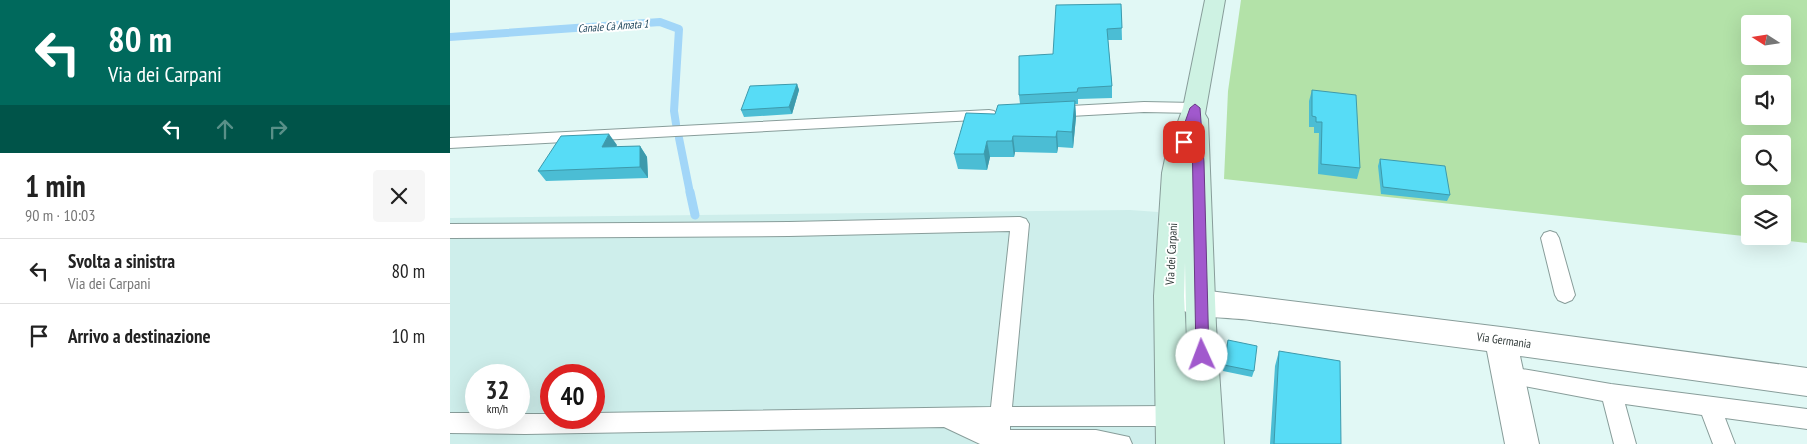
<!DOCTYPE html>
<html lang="it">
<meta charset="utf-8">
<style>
body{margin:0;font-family:"PT Sans Narrow",sans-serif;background:#f6f6f6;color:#222;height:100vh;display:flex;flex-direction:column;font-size:19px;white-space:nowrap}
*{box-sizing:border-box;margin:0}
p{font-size:16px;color:#767676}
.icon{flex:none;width:28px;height:28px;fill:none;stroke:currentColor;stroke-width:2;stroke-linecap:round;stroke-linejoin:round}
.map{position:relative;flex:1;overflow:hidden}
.details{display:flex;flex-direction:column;background:#fff;width:450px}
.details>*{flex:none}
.banner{background:#00695c;color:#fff;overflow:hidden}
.needle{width:32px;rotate:282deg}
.buttons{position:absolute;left:1291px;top:15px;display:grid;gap:10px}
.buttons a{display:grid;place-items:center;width:50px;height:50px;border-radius:5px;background:#fff;box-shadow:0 5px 20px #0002;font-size:25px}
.speed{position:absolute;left:15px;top:364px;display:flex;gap:10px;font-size:25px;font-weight:700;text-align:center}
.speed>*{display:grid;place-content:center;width:65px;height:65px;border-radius:50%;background:#fff;box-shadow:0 5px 20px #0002;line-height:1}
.speed small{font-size:12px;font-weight:400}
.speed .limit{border:8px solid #d22;background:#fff;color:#111}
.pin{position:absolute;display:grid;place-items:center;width:42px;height:42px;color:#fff;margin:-21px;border-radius:10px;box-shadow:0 2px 8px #0006}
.me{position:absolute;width:55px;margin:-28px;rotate:358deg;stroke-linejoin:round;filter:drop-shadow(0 0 4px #0008)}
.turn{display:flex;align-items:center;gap:18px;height:105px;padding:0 25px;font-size:22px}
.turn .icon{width:65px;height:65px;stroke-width:2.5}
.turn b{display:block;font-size:35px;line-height:42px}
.lanes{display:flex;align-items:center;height:48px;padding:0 25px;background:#0003;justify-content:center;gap:25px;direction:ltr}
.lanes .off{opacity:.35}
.round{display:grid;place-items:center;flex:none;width:52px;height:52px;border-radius:5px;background:#f6f6f6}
.summary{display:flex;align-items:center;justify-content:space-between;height:85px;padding:0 25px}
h1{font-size:30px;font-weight:600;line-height:38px}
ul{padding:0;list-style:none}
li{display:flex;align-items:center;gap:15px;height:65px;padding:0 25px;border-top:1px solid #e0e0e0}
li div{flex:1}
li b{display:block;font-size:19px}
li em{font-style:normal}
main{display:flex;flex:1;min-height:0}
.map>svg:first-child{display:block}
</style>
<main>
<section class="details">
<div class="banner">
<div class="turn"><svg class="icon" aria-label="left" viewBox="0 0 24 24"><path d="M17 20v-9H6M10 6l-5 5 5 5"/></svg><div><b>80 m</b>Via dei Carpani</div></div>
<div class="lanes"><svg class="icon" aria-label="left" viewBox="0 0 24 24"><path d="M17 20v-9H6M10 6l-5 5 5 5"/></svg><svg class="icon off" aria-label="ahead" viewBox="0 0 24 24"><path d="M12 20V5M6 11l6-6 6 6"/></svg><svg class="icon off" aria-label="right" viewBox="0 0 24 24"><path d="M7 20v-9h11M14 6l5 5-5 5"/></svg></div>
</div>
<div class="summary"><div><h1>1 min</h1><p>90 m · 10:03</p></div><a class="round"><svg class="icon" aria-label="close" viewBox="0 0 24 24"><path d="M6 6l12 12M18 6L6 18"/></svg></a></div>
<ul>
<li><svg class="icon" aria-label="left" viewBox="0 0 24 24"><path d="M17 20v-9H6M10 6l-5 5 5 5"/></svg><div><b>Svolta a sinistra</b><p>Via dei Carpani</p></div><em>80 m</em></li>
<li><svg class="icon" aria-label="arrive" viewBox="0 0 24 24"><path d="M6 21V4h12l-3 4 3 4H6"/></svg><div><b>Arrivo a destinazione</b></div><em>10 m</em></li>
</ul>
</section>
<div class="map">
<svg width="1357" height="444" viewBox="0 0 1357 444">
<rect width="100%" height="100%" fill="#e1f8f5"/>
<!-- built -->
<path fill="#ceeeeb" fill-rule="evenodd" d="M680,210L708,212L706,347L708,444H0V218ZM26,375H69V418H26ZM101,375H144V418H101Z"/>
<!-- green -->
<path fill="#b3e2a8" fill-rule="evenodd" d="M791,0H1357V243L774,179L778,91ZM1300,24H1332V56H1300ZM1300,84H1332V116H1300ZM1300,144H1332V176H1300ZM1300,204H1332V236H1300Z"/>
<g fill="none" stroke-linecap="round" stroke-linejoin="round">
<!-- stream-far1 -->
<path stroke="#a2d6f8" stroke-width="8" d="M0,37L210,22L229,29L224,111L226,124
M229,138L240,193"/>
<!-- stream -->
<path stroke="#a2d6f8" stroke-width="9" d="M240,192L245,215"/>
<!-- lane casing -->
<g stroke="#889d9a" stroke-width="2">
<path id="lane" d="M694,102L745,103L750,105L753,108L750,111L745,113L694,112L602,117L597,115L594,112L597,109L602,107Z
M539,110L544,111L547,115L544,119L0,148V138Z
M570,217L576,219L579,224L562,407L721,406L729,409L732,416L729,423L721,426H560V430H646L679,437L682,444H530L494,427L75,434L0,433V413H26V418H69V414H101V418H144V413L541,407L560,231L339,236L0,238V224L339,222Z
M1100,231L1106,233L1109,238L1125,295L1122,300L1115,303L1108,300L1105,295L1091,238L1094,233Z
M1060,367L1161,384L1357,409V429L1275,418L1285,444H1263L1252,415L1175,404L1186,444H1164L1153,401L1053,382L1050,376L1053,370Z"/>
</g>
<!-- street casing -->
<g stroke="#889d9a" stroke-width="2">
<path id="street" d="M735,236L745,239L749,247L751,290L1051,327L1357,368V396L1070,356L1089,444H1055L1037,351C958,341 879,330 800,320C781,317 743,319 729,308C717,299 718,251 725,239Z"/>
</g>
<!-- secondary casing -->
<g stroke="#889d9a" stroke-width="2">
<path id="secondary" d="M755,0H775L755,114L758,119L766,326L774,444H706L704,296L712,173L716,154L733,108ZM735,262L737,358L734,296Z"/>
</g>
<!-- lane -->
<use href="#lane" fill="#fff" fill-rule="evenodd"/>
<!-- street -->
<use href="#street" fill="#fff" fill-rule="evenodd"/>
<!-- secondary -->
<use href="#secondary" fill="#cef2e3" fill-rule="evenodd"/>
</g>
<!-- wall -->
<path fill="#4bbdd4" d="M671,4L672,40H658L662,86V98L628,99V104H625L626,117L623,148L608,147L607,153L565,152L564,157H540L537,170L508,169L504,154L545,114L570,104L569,95L603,54Z
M347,84L349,90L342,114L294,117L291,110Z
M862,90L910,168L907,179L868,174L869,133H864V127H859V101Z
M167,145L166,147L190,146L197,157L198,178L96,181L88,171Z
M930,159L1000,195L997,201L931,194L928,166Z
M778,340L804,371L802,377L773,371Z
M829,351L891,444H820L825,366Z"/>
<!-- shaded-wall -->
<path fill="#3d9aac" d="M347,84L349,90L342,114L339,107Z
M625,101L626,117L623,148L622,132Z
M607,131L608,147L607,153L606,137Z
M159,134L167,145L159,157L152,147Z
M563,136L565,152L564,157L562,141Z
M537,141L540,157L537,170L534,154Z
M190,146L197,157L198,178L190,167Z"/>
<!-- building -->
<path fill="#57dcf6" stroke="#3d9aac" d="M671,4L672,28L657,29L662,86L628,88L627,92L569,95V56L603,54L606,5Z
M347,84L339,107L291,110L300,86Z
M862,90L906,95L910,168L871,164L872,122H866V117L862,116Z
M625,101L622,132L607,131L606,137L563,136L562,141H537L534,154H504L516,113L545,114L548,105Z
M159,134L152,147L190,146V167L88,171L111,136Z
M930,159L995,166L1000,195L933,187Z
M778,340L807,346L804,371L774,365Z
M829,351L890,361L891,444H824Z"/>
<!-- route -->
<path fill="#a159cd" stroke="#693a85" d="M745,104L750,108L754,162L759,355L757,359L752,360L748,359L746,355L742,133L737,144L734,145L728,142L740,108Z"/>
<g text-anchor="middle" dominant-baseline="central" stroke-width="4" stroke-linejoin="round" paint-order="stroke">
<!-- far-water labels -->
<g font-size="11" font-style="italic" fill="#194057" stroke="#fff">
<text transform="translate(163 26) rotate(-4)">Canale Cà Amata 1</text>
</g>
<!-- street labels -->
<g font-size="12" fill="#323b3a" stroke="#fff">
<text transform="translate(721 254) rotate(-87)">Via dei Carpani</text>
<text transform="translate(1054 340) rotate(8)">Via Germania</text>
</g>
</g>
</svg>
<div class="buttons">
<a><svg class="needle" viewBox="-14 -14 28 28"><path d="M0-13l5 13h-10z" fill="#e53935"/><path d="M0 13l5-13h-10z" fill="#767676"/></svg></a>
<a><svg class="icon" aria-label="sound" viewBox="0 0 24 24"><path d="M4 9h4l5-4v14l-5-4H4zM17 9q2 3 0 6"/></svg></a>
<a><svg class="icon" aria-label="search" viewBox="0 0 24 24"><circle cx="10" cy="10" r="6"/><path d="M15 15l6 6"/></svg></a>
<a><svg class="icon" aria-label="layers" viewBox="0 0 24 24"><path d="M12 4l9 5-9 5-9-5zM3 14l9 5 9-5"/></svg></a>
</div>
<div class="speed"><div>32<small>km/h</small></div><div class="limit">40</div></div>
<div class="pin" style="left:734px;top:142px;background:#d93025"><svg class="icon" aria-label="arrive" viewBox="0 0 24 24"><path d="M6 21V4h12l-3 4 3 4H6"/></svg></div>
<svg class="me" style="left:752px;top:355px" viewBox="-20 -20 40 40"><circle r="19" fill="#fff"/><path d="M0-13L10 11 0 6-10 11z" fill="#a159cd"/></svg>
</div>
</main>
